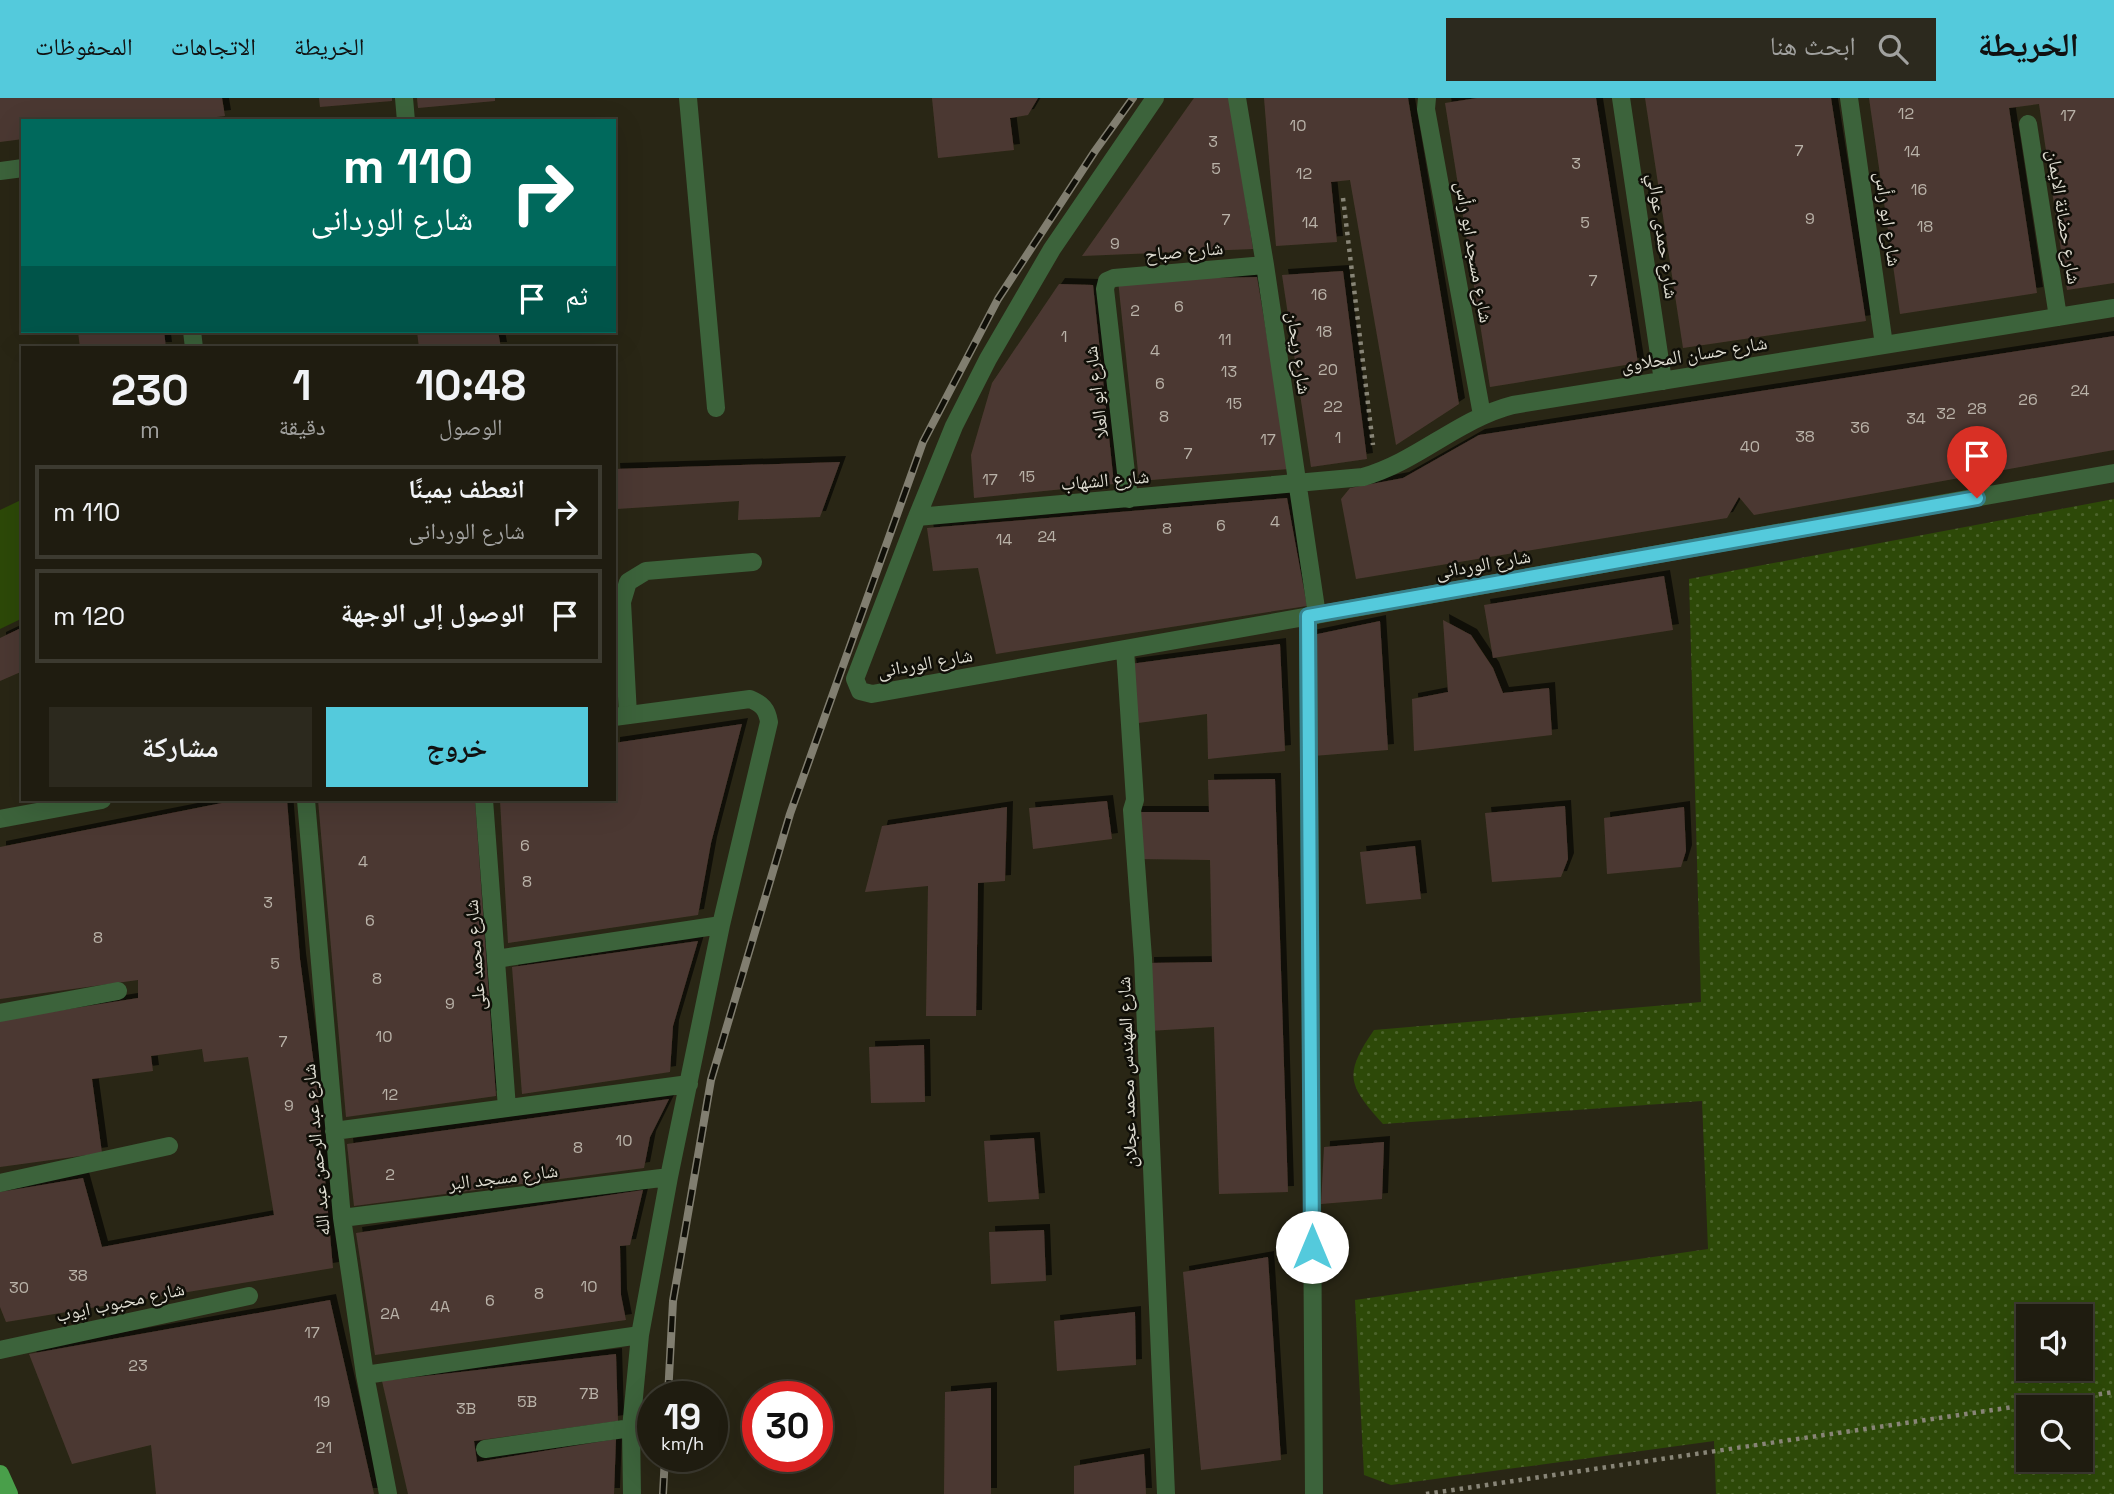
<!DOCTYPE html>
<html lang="ar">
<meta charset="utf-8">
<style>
body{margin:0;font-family:"Space Grotesk","Noto Naskh Arabic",sans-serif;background:#2c291e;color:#f1f3f6;direction:rtl;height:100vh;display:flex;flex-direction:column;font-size:26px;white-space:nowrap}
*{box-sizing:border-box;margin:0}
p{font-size:23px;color:#a1a19f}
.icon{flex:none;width:38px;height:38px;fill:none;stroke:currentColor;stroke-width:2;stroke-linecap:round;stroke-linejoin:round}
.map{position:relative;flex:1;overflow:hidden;direction:ltr}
.sheet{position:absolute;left:21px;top:248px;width:595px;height:455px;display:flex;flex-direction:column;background:#1f1c10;border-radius:0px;box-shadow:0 7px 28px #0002,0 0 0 2px #3c3a30;direction:rtl}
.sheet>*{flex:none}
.banner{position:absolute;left:21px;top:21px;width:595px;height:214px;border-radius:0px;box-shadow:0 7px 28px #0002,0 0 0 2px #3c3a30;direction:rtl;background:#00695c;color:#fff;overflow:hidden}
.fabs{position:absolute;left:2016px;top:1206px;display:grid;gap:14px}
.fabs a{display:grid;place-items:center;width:77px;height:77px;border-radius:0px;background:#1f1c10;box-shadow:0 7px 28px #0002,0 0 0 2px #3c3a30;font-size:35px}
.speed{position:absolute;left:637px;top:1283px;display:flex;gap:14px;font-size:35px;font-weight:700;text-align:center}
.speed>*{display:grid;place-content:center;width:91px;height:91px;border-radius:50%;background:#1f1c10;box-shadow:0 7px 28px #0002,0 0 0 2px #3c3a30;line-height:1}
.speed small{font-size:18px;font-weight:400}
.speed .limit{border:10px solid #d22;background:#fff;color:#111}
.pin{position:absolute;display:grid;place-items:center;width:60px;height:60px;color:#fff;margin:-72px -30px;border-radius:50% 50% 50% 0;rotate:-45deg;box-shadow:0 0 7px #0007}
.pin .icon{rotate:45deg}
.me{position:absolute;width:77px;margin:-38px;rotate:0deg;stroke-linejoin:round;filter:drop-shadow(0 0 5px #0008)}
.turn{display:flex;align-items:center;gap:24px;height:147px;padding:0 28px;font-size:32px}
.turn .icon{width:91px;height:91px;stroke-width:2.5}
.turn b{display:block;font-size:49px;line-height:60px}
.then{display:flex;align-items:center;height:66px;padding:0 28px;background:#0003;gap:14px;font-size:26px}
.eta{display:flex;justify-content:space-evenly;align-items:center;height:119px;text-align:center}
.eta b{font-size:42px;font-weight:700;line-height:49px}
.cta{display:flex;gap:14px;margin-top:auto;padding:14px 28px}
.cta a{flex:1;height:80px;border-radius:0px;background:#54cadc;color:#111;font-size:28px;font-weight:700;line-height:80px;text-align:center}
.cta a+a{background:#2c291e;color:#f1f3f6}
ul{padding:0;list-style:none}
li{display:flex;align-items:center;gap:21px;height:94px;margin:0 14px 10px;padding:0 14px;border:4px solid #3c3a30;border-radius:0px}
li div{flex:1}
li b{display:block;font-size:26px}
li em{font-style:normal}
header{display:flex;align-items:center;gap:42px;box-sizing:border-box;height:98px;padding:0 35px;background:#54cadc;color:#111}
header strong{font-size:33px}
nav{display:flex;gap:38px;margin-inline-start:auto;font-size:24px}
.search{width:490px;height:63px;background:#2c291e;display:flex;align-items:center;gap:18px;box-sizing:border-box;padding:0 24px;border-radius:0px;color:#a1a19f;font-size:26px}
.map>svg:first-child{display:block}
</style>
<header>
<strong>الخريطة</strong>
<div class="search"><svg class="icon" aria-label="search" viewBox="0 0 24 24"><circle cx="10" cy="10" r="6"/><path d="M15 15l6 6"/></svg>ابحث هنا</div>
<nav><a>الخريطة</a><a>الاتجاهات</a><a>المحفوظات</a></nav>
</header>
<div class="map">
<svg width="2114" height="1396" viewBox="0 0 2114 1396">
<defs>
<pattern id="grass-dots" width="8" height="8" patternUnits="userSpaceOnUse" patternTransform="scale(1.75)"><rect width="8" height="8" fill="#2d4908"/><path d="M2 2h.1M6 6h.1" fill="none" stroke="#4b632b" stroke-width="1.8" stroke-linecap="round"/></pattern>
<filter id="shadow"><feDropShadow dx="6" dy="-6" stdDeviation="0" flood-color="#0009"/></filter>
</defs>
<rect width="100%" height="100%" fill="#292615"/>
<!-- grass -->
<path fill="url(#grass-dots)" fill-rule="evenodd" d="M2114,401V1396H1716L1714,1343L1391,1387L1364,1377L1355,1202L1708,1151L1702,1003L1383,1026C1348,987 1343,977 1374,932L1701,904L1689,481ZM2028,1218H2081V1270H2028ZM2028,1309H2081V1362H2028Z"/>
<!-- garden -->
<path fill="#2d4908" d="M23,401V520L0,531V412Z"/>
<!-- building -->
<path fill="#4c3931" filter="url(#shadow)" d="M0,0H222L225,18L182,23H23V41L0,44Z
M319,0H392V3L320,9Z
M417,0H495V3L418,10Z
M932,0H1038L1028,17L1010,20L1014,52L938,60Z
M1194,0H1230L1253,151L1082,158Z
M1264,0H1408L1459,306L1396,347L1350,82L1331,84L1337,144L1276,148Z
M1477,0H1596L1638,265L1490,289L1445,5Z
M1645,0H1831L1866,223L1683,250Z
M1869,0H2114V185L2067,192L2039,6L2009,10L2037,195L1900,216Z
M1343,173L1367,361L1311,369L1282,177Z
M1257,179L1289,371L1139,383L1118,182Z
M1059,186L1093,187L1114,386L974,400L971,357L992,285Z
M78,233H164L166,250H80Z
M417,233H498L501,250H419Z
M2114,238V352L1754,417L1739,399L1727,420L1356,481L1341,401L1350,390L1403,380L1479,337Z
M840,364L820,419L738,422L739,403L617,411L614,371Z
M1287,400L1307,508L996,556L978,470L933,473L927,430Z
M1664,478L1673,532L1493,560L1484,507Z
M1443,522L1471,537L1493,570L1503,595L1549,590L1552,637L1414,653L1412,601L1448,594Z
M1380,523L1388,652L1313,658L1308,538Z
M23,529V573L0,583V540Z
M1280,546L1285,653L1208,661L1207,616L1138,625L1130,566Z
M742,626L711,745L698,817L508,845L500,702H614V645Z
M1275,681L1288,1094L1219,1096L1214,929L1149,933L1148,865L1212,864L1210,762L1139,761L1135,714H1209L1208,682Z
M237,702H287L300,861L317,990L333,1170L6,1224L0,1209V1094L83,1080L102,1149L274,1117L248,959L204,964L202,951L151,958L153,973L92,981L102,1055L0,1069V922L138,900V882L0,901V749Z
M318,702H475L496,998L346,1019Z
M1107,703L1112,741L1033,751L1029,710Z
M1565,708L1568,761L1561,779L1492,784L1485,715Z
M1007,709L1005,783L978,785L976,918H926L928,788L865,794L882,728Z
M1684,709L1686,753L1681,769L1607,776L1604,720Z
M1415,748L1421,801L1366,806L1360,754Z
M698,843L673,928L670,974L522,996L512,869Z
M924,947L925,1004L871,1005L869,949Z
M669,1001L650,1039L644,1070L354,1108L347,1046Z
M1034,1040L1039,1101L988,1104L984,1043Z
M1384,1044L1382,1101L1321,1106L1324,1049Z
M643,1092L630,1147L620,1148L621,1197L626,1222L375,1257L356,1135Z
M1044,1132L1046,1183L991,1186L989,1134Z
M1268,1159L1281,1362L1201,1372L1183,1174Z
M330,1202L374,1396H156L151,1347L72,1366L29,1256Z
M1135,1214L1136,1267L1057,1273L1054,1223Z
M616,1256L618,1323L474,1343L477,1364L616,1341L614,1396H408L382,1283Z
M991,1290V1396H944L945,1294Z
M1144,1356L1146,1396H1074V1368Z"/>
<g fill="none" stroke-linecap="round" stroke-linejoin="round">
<!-- path -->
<path stroke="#888577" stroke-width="4.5" stroke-dasharray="3.5 5" stroke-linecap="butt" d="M1343,100L1373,347
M1426,1396L2114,1294"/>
<!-- service -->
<path stroke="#3c633b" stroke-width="18" d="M688,0L716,310
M628,617L622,504L628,484L646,473L753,464"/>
<!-- minor -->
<path stroke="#3c633b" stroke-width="18" d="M404,0L406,23
M1155,0L1052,151L988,261L954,328L917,419L855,581L860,593L872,596L2114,375
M1237,0L1265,167L1317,517
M1427,0L1426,11L1482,317
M1621,0L1663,283
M1849,0L1884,247
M2028,26L2058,219
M0,73L23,70
M192,233L194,250
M1129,401L1105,191L1107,183L1114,180L1265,167
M917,419L1363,379C1417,364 1458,321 1513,307L2114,210
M1308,518L1314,1396
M1125,551L1135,702L1132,712L1143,860L1166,1396
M614,619L750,601C762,606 767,611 769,624L721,827L669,1079L640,1237L631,1330L632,1396
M306,702L342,1120L365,1277L388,1396
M484,702L507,1010
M0,721L102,702
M496,861L721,827
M0,915L118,893
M334,1033L689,986
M0,1085L169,1048
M342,1120L669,1079
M0,1252L249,1198
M365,1277L640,1237
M485,1351L631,1330"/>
<!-- primary -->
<path stroke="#499f4a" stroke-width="18" d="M0,1376L9,1396"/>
<!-- rail casing -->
<g stroke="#817e70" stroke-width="8">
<path id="rail" d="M668,1298L673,1203L711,982L790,716L923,344L998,201L1095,53L1133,0
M663,1396L665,1358"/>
</g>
<!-- rail -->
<use href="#rail" stroke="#100f08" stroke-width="5" stroke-dasharray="16" stroke-linecap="butt"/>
</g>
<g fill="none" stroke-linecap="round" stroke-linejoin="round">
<!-- route casing -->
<g stroke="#37838f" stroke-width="18">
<path id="route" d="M1312,1149L1308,518L1977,400"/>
</g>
<!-- route -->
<use href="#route" stroke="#54cadc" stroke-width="12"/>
</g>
<g text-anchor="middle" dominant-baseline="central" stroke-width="5" stroke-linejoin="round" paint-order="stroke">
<!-- number labels -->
<g font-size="16" fill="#b9b2a8">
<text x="1906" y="15">12</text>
<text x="2068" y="17">17</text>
<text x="1298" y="27">10</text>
<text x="1213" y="43">3</text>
<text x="1799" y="52">7</text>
<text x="1912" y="53">14</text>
<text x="1576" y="65">3</text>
<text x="1216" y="70">5</text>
<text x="1304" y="75">12</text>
<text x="1919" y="91">16</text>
<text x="1810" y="120">9</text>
<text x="1226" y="121">7</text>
<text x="1310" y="124">14</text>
<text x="1585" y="124">5</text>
<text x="1925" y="128">18</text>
<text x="1115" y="145">9</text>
<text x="1593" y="182">7</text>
<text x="1319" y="196">16</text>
<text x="1179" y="208">6</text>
<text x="1135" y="212">2</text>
<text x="1324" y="233">18</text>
<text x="1064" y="238">1</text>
<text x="1225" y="241">11</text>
<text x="1155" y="252">4</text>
<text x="1328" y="271">20</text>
<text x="1229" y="273">13</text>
<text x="1160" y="285">6</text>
<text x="2080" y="292">24</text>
<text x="2028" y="301">26</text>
<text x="1234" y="305">15</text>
<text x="1333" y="308">22</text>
<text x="1977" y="310">28</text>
<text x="1946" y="315">32</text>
<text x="1164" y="318">8</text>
<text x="1916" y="320">34</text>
<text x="1860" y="329">36</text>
<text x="1805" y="338">38</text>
<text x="1338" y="339">1</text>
<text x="1268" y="341">17</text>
<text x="1750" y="348">40</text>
<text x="1188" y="355">7</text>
<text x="1027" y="378">15</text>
<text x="990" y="381">17</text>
<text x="1275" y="423">4</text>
<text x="1221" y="427">6</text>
<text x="1167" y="430">8</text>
<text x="1047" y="438">24</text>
<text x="1004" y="441">14</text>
<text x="525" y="747">6</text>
<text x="363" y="763">4</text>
<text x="527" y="783">8</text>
<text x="268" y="804">3</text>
<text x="370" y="822">6</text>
<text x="98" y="839">8</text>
<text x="275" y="865">5</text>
<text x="377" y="880">8</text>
<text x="450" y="905">9</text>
<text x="384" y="938">10</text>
<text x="283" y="943">7</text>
<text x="390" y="996">12</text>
<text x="289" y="1007">9</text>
<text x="624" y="1042">10</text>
<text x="578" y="1049">8</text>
<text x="390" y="1076">2</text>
<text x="78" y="1177">38</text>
<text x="589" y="1188">10</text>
<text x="19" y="1189">30</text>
<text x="539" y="1195">8</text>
<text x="490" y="1202">6</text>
<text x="440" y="1208">4A</text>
<text x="390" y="1215">2A</text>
<text x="312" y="1234">17</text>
<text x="138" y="1267">23</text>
<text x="589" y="1295">7B</text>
<text x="322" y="1303">19</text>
<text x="527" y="1303">5B</text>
<text x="466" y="1310">3B</text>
<text x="324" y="1349">21</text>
</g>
<!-- street labels -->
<g font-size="19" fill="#dddbd0" stroke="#100f08">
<text transform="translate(2064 119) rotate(81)">شارع حضانة الايمان</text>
<text transform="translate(1888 121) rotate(82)">شارع ابو رأس</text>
<text transform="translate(1663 138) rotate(82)">شارع حمدى عوالي</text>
<text transform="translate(1184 153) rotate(-5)">شارع صباح</text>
<text transform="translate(1474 154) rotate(80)">شارع مسجد ابو رأس</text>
<text transform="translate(1299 255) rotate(82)">شارع ريحان</text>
<text transform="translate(1694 256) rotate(-9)">شارع حسان المحلاوى</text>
<text transform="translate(1096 294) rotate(-97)">شارع ابو العلا</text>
<text transform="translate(1105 382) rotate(-5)">شارع الشهاب</text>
<text transform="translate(1483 466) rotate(-10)">شارع الوردانى</text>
<text transform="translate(925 565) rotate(-10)">شارع الوردانى</text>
<text transform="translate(475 857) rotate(-94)">شارع محمد على</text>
<text transform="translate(1127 974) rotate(-92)">شارع المهندس محمد عجلان</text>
<text transform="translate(316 1052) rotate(-95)">شارع عبد الرحمن عبد الله</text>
<text transform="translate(503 1079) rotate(-7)">شارع مسجد البر</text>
<text transform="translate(120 1204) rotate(-12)">شارع محبوب ايوب</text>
</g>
</g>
</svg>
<div class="fabs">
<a><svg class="icon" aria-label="sound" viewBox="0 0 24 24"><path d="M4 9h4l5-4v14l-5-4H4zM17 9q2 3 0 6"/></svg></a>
<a><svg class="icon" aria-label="search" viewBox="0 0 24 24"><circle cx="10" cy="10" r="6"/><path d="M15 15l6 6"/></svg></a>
</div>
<div class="speed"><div>19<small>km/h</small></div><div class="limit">30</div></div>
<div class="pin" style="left:1977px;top:400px;background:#d93025"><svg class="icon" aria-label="arrive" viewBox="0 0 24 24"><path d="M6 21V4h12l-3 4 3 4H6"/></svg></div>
<svg class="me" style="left:1312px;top:1149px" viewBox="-20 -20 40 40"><circle r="19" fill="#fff"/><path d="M0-13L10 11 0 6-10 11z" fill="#54cadc"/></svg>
<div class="banner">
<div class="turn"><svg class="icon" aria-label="right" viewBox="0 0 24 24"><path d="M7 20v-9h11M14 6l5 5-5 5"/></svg><div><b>110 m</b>شارع الوردانى</div></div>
<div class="then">ثم<svg class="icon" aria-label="arrive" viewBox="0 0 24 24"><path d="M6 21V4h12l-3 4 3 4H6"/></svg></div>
</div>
<section class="sheet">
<div class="eta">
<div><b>10:48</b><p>الوصول</p></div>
<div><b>1</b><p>دقيقة</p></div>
<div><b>230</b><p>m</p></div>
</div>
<ul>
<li><svg class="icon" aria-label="right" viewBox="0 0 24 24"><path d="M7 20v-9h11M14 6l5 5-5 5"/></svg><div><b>انعطف يمينًا</b><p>شارع الوردانى</p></div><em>110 m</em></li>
<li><svg class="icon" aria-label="arrive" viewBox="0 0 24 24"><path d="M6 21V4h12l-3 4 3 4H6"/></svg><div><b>الوصول إلى الوجهة</b></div><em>120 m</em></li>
</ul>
<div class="cta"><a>خروج</a><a>مشاركة</a></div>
</section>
</div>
